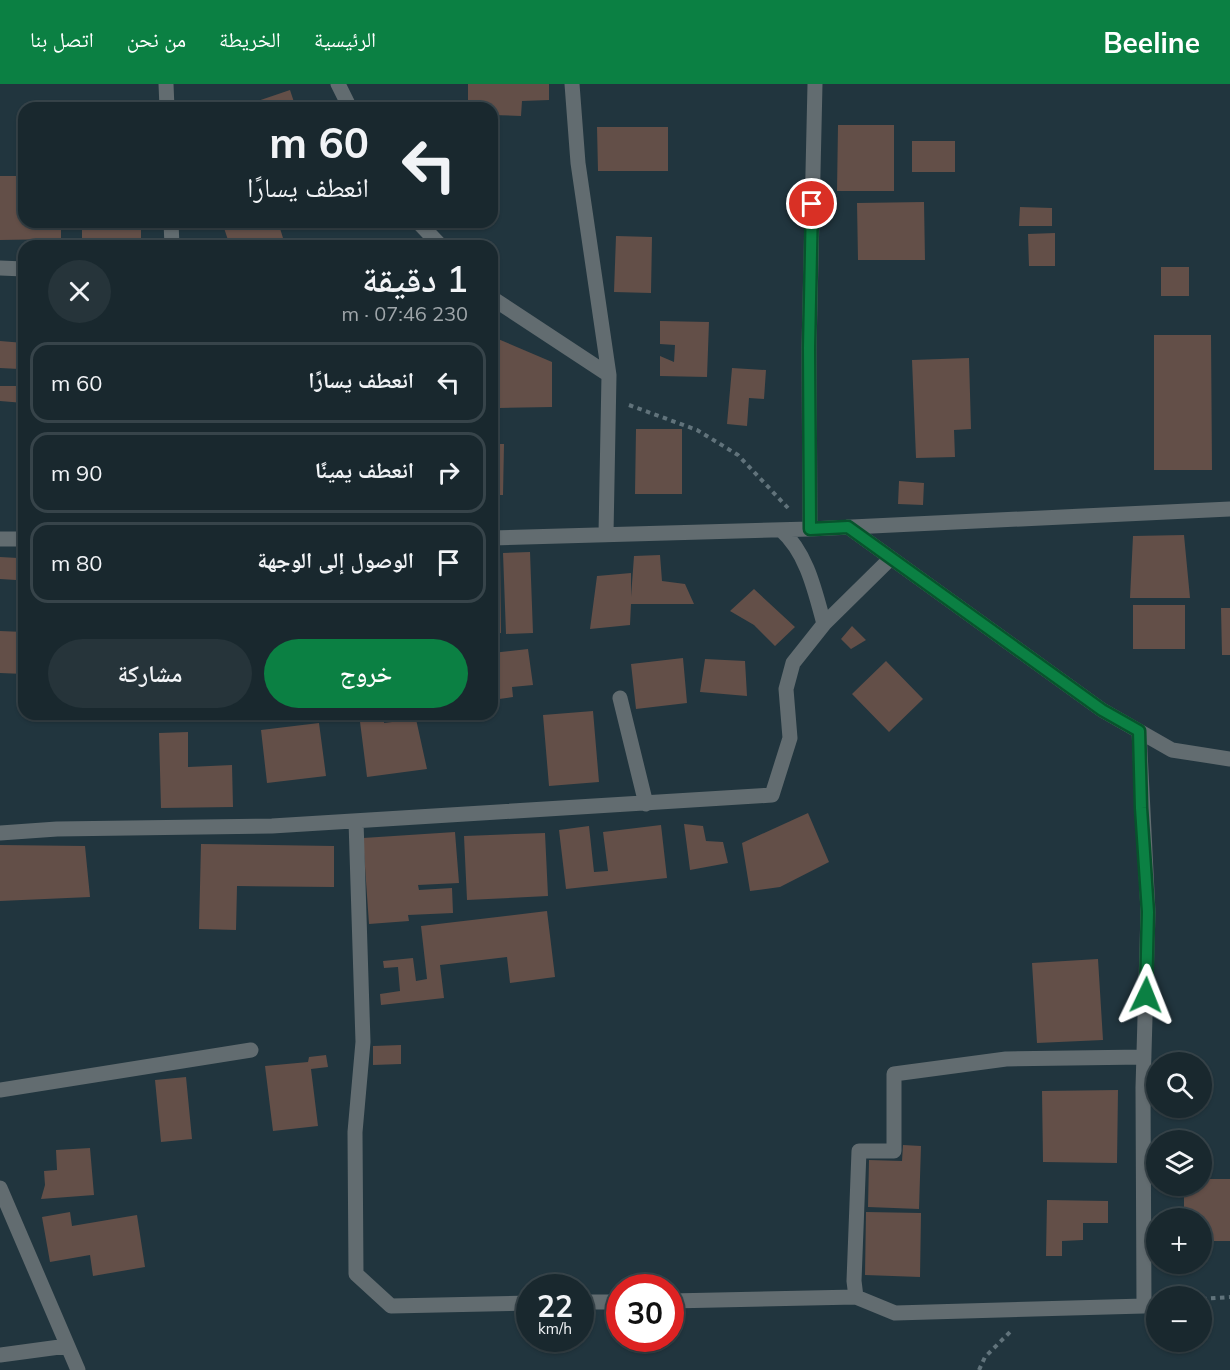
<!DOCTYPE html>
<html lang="ar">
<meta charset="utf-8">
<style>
body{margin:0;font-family:Mulish,"Noto Naskh Arabic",sans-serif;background:#26343a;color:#f1f3f6;direction:rtl;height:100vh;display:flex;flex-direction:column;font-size:22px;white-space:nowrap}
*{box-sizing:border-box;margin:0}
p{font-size:20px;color:#9fa6aa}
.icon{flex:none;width:33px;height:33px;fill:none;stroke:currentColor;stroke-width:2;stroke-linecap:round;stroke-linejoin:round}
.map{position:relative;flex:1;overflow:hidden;direction:ltr}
.panel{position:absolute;left:18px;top:156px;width:480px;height:480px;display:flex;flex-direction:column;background:#19282e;border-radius:18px;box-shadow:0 2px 4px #0004,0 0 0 2px #37444a;direction:rtl}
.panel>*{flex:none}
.guide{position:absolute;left:18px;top:18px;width:480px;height:126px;border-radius:18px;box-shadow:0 2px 4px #0004,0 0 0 2px #37444a;direction:rtl;background:#19282e;color:#f1f3f6;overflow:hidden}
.fabs{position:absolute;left:1146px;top:968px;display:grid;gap:12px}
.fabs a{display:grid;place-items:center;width:66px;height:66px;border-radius:50%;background:#19282e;box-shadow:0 2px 4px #0004,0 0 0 2px #37444a;font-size:30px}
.speed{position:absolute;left:516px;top:1190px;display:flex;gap:12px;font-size:30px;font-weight:700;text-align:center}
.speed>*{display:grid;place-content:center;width:78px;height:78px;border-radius:50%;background:#19282e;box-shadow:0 2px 4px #0004,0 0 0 2px #37444a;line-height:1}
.speed small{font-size:15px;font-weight:400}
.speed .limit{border:9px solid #d22;background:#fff;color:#111}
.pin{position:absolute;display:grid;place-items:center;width:51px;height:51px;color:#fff;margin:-26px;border:3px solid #fff;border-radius:50%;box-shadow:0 2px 6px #0007}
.me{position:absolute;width:66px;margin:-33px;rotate:2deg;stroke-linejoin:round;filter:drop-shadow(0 0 4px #0008)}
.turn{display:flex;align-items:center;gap:21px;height:126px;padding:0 30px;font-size:27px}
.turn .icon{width:78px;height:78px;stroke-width:2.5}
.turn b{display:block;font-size:42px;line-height:51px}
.round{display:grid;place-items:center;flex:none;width:63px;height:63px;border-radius:32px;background:#26343a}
.summary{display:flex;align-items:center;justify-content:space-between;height:102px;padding:0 30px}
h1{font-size:36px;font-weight:600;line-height:45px}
.cta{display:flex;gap:12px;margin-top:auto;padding:12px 30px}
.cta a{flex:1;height:69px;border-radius:36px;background:#0b8043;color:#fff;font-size:24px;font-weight:600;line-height:69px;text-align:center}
.cta a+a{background:#26343a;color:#f1f3f6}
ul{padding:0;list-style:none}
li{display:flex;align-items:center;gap:18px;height:81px;margin:0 12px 9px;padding:0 18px;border:3px solid #37444a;border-radius:18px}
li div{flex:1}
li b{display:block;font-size:22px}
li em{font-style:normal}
header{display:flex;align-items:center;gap:36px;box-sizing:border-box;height:84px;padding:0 30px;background:#0b8043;color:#fff}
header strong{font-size:28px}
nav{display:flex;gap:33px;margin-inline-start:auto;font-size:21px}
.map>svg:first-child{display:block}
</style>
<header>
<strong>Beeline</strong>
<nav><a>الرئيسية</a><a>الخريطة</a><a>من نحن</a><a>اتصل بنا</a></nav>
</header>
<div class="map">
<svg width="1230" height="1286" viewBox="0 0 1230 1286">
<rect width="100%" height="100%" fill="#21353e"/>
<!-- building -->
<path fill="#634f48" d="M468,0H549V16L522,17L521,32L492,31V24H468Z
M290,6L296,24H237Z
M838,41H894V107H837Z
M597,43H668V87H598Z
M912,57H955V88H912Z
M0,92H24V138H61V155L0,156Z
M924,118L925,176H858L857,119Z
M1020,123L1052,124V142H1019Z
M82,138H141V156L82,157Z
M222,138H278L283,154L253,162H230Z
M1055,149V182H1029L1028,150Z
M616,152L652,153L651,209L614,208Z
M1161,183H1189V212H1161Z
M660,237L709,238L707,293L660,292V272L674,278L675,261L660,260Z
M1154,251H1211L1212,386H1154Z
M498,255L552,278V323L499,324Z
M0,257L24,259V319L0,317V302H18L19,285L0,284Z
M969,274L971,345L954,346L955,373L916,374L912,276Z
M732,284L766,286L764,315L749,314L747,342L727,340Z
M636,345H682V410H635Z
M492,360H504L503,411H492Z
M899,397L924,399L923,421L898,420Z
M1184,451L1190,514H1130L1133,452Z
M492,468H500L501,549L492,550Z
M530,468L533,549L506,550L503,469Z
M660,471L662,497L685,500L694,520H631L630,541L590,545L597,492L631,489V513L634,472Z
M0,473L18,474L16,496L0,495Z
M754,505L795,543L775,562L754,541L730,527Z
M1133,521H1185V565H1133Z
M1221,524H1230V571H1222Z
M852,542L866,556L851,565L841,555Z
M0,547L24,548V590L0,589Z
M528,565L533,601L512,603L513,613L492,616V569Z
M683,574L687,619L636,625L631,580Z
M705,575L745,577L747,612L700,608Z
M886,577L923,615L889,648L852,610Z
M593,627L599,698L549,702L543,631Z
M359,630H385L384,639L416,635L427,685L367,693Z
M319,639L326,692L267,699L261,646Z
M188,648V683L232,681L233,723L161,724L159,649Z
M808,729L829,778L780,803L750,807L742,759Z
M684,740L703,742L706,757L723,758L728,779L690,786Z
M661,741L667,794L566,805L559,746L589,742L594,788L608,787L603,748Z
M455,748L459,799L418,801L419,806L452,804L453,829L408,831L409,837L369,840L363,754Z
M545,749L548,812L467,816L464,752Z
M201,760L334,762V803L237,802L236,846L199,845Z
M0,761L85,762L90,813L0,817Z
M547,827L555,893L510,899L507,873L440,881L444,914L381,921L380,910L400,907L398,883L384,884L383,877L413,874L416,897L427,895L421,842Z
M1098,875L1103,956L1037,959L1032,879Z
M401,961V980L373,981V962Z
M326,971L328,983L311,985L318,1042L273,1047L265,982L308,978L309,973Z
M186,993L192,1055L161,1058L155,996Z
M1118,1006L1117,1079L1043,1078L1042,1007Z
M903,1061L921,1062L919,1125L868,1123L869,1076L902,1077Z
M90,1064L94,1111L41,1115L45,1101L44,1087L57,1086L56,1066Z
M1202,1095H1230V1157H1202V1134H1184V1101H1202Z
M1047,1116L1108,1117V1139H1083V1156L1062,1157V1172H1046Z
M70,1128L72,1142L137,1131L145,1183L93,1192L90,1171L50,1178L42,1133Z
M866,1128L921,1129L920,1193L865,1191Z"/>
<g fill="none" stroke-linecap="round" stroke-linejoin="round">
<!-- path -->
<path stroke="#61737b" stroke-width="4" stroke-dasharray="4.5 4.5" stroke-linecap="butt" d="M629,321L697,346L738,371L788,424
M1202,1215L1230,1213
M979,1286L985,1273L1011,1247"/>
<!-- minor -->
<path stroke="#626c70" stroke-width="15" d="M166,0L167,24
M338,0L350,24
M572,0L578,79L609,291L606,450
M171,138L172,162
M418,138L441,162
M0,184L24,185
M492,214L609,291
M848,443L1102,626L1172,666L1230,675
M810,445L809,264L815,0
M492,454L810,445L1230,425
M0,455H24
M824,540L891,474
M620,614L646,720
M1139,647L1148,828L1143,1004L1144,1222L895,1229L856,1213L854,1197L859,1067H894V990L1006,975L1144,973
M356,737L363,958L355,1048L356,1190L391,1222L530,1219
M0,749L57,745L272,742L772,711L790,654L786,605L793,579L824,540C815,507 807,469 781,446
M0,1006L251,966
M0,1104L78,1286
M670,1217L856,1213
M580,1218H620
M0,1271L67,1262"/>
</g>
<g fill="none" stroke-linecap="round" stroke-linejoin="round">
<!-- route casing -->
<g stroke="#07532c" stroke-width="15">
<path id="route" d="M812,120L809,264L810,445L848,443L1102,626L1139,647L1141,724L1148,828L1146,911"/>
</g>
<!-- route -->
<use href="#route" stroke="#0b8043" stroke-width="10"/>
</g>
</svg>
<div class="fabs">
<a><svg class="icon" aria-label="search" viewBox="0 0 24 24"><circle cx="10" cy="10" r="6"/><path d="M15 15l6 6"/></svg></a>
<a><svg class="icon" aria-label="layers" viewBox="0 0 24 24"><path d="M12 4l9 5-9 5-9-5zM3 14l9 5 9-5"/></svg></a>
<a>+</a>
<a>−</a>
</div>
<div class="speed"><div>22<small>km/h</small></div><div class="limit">30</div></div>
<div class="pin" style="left:812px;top:120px;background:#d93025"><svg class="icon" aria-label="arrive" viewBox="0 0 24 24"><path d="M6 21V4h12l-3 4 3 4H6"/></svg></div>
<svg class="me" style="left:1146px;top:911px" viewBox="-20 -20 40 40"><path d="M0-17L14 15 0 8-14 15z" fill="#0b8043" stroke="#fff" stroke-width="4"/></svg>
<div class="guide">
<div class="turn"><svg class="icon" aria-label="left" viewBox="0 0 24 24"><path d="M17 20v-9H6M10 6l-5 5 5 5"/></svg><div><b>60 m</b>انعطف يسارًا</div></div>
</div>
<section class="panel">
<div class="summary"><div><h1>1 دقيقة</h1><p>230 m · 07:46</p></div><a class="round"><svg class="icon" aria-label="close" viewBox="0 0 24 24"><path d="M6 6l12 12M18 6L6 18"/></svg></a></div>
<ul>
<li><svg class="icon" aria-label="left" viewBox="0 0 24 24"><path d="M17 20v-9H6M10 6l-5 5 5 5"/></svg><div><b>انعطف يسارًا</b></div><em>60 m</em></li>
<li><svg class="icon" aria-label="right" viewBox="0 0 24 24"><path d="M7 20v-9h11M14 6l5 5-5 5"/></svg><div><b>انعطف يمينًا</b></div><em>90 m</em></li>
<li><svg class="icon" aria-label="arrive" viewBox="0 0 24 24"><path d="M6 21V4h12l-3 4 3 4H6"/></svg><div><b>الوصول إلى الوجهة</b></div><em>80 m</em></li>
</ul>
<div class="cta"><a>خروج</a><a>مشاركة</a></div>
</section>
</div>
